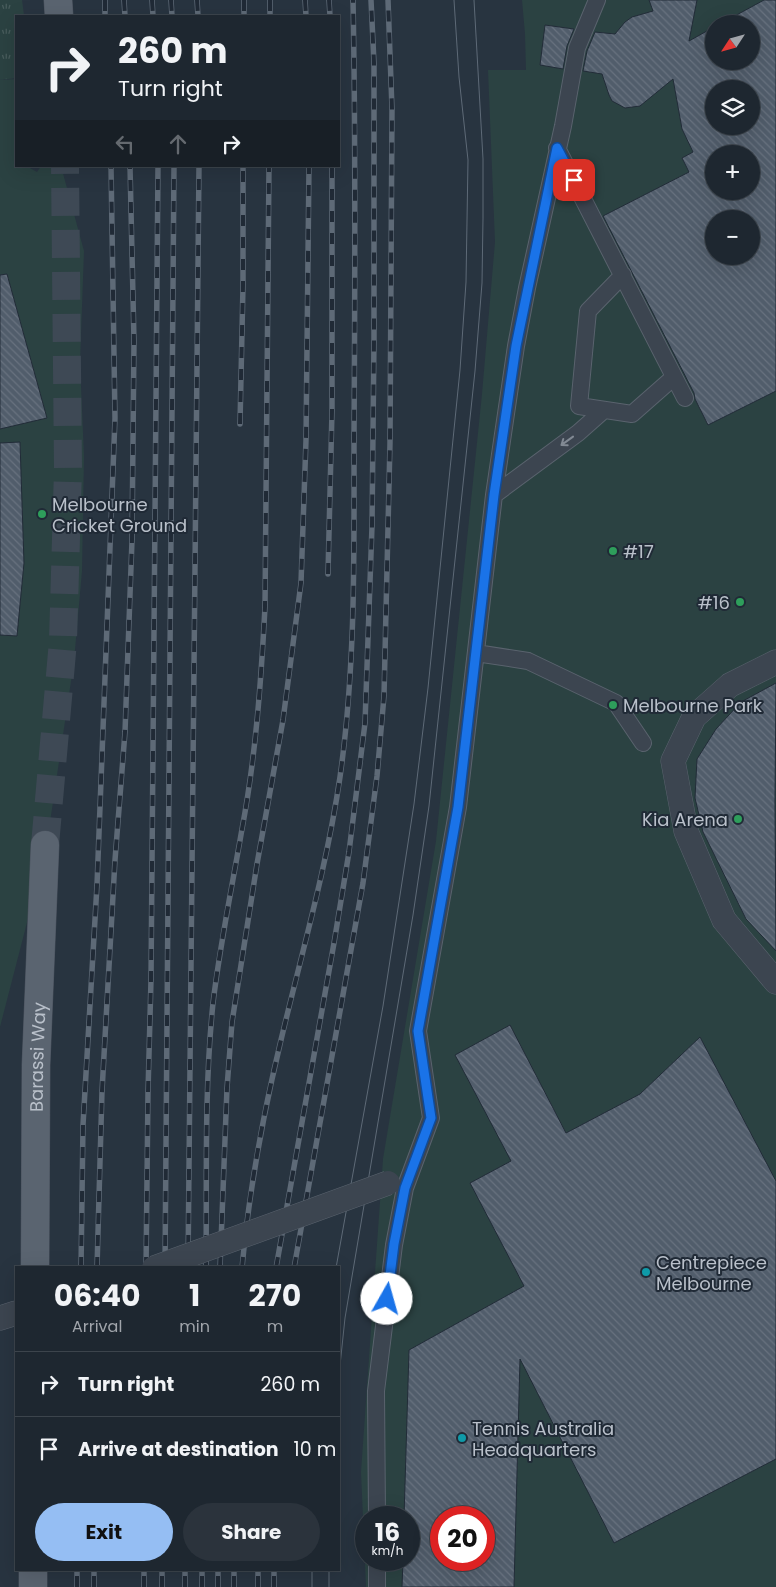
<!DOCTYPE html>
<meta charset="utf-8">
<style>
body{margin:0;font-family:Poppins,sans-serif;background:#2b333c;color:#f1f3f6;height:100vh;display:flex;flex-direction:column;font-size:19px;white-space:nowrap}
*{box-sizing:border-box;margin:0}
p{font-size:16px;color:#a1a5ab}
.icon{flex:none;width:28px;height:28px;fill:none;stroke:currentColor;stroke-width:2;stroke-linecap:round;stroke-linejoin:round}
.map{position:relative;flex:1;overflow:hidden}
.drawer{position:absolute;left:15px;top:1266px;width:325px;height:305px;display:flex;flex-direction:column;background:#1e2730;border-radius:0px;box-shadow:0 5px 20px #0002,0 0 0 1px #3c444c}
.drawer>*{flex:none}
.guide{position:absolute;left:15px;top:15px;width:325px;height:152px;border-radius:0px;box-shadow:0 5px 20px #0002,0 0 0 1px #3c444c;background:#1e2730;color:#f1f3f6;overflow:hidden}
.needle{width:32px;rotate:234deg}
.tools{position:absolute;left:705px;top:15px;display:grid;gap:10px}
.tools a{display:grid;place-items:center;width:55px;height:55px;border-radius:50%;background:#1e2730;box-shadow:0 5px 20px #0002,0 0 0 1px #3c444c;font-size:25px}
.speed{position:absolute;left:355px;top:1506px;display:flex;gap:10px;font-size:25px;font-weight:700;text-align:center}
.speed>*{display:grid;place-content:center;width:65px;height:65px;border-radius:50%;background:#1e2730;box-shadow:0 5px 20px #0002,0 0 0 1px #3c444c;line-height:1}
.speed small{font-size:12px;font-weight:400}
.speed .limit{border:8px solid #d22;background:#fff;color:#111}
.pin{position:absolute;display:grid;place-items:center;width:42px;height:42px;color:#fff;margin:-21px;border-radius:10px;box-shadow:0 2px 8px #0006}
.me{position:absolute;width:55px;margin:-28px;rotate:7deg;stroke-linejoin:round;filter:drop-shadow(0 0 4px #0008)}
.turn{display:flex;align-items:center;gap:18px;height:105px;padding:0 20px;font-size:22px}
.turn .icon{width:65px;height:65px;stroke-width:2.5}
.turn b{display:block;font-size:35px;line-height:42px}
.lanes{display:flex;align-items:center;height:48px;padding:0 20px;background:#0003;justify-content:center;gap:25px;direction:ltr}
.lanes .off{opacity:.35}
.eta{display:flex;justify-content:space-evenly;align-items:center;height:85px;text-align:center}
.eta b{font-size:30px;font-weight:700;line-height:35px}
.button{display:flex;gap:10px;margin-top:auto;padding:10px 20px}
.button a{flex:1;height:58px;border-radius:30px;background:#95bef3;color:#111;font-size:20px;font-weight:700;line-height:58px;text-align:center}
.button a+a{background:#2b333c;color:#f1f3f6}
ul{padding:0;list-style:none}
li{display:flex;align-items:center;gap:15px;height:65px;padding:0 20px;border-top:1px solid #3c444c}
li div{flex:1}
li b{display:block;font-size:19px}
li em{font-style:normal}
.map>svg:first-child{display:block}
</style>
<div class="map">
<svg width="776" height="1587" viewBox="0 0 776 1587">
<defs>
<pattern id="grass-tufts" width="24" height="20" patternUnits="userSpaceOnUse" patternTransform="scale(1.25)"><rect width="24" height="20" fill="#2b4242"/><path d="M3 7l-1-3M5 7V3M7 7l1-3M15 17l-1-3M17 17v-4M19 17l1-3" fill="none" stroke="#485c5c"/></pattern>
<pattern id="building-back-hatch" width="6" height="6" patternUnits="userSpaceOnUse" patternTransform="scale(1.25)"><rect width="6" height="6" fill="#515d6b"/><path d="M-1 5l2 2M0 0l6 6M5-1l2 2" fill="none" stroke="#68727f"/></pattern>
</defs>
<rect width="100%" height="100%" fill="#283440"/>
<!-- grass -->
<path fill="url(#grass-tufts)" d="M0,0H22L24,16H16V78L0,80Z"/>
<!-- pitch -->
<path fill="#2b4242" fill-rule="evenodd" d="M522,0H776V1587H366L361,1472L383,1159L436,841L482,394L495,242L488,70H526L525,34ZM714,24H751V61H714ZM714,89H751V126H714ZM714,154H751V191H714ZM714,219H751V256H714ZM366,1518H409V1560H366ZM441,1518H484V1560H441Z
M16,79V166H31L30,168L37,172L41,166H61L84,251L80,363L84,456L82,571L74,661L46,849L0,1027V80Z"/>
<!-- building -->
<path fill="url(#building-back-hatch)" stroke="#222c38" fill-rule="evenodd" d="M649,0H697L689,41L714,27V61H751V24H720L764,0H776V391L708,425L695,399L694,393L603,216L689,172L682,158L693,152L682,129L673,79L640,106L625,108L612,101L609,95L602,74L583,71L587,51L595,32L615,34L625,22L632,17L653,11ZM714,89H751V126H714ZM714,154H751V191H714ZM714,219H751V256H714Z
M545,25L574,29L567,46L563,69L540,65Z
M7,274L47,418L0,429V275Z
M20,442L24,563L17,636L0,635V443Z
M776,683L775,802L776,951L746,919L703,832L695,798L697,759L716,729L741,702Z
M510,1025L566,1133L640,1094L700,1037L776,1181V1459L614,1543L520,1359L514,1587H402L403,1560H409V1518H404L409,1350L524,1286L470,1183L511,1161L455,1055ZM441,1518H484V1560H441Z"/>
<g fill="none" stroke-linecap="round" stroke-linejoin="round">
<!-- primary-tunnel -->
<path stroke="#3e4955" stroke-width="28" stroke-dasharray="28 14" stroke-linecap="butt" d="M45,845L63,641L68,469L65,166"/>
<!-- service casing -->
<g stroke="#5a636e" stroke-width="18">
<path id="service" d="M557,148L685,398
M623,275L588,311L579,406L632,414L674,377
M494,495L578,433L604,410
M476,653L528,661L616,703L643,743
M377,1518L376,1391L394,1245L405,1188L431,1118L418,1031L458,807L494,495L516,346L527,288L563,126L577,48L597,0
M377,1560V1587"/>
</g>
<!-- pedestrian casing -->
<g stroke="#5a636e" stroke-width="25">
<path id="pedestrian" d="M776,662L730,685L694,717L673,761L686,831L724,920L776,982
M0,1318L16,1313"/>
</g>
<!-- primary casing -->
<g stroke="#49515d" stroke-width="29">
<g id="primary">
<path d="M58,0L59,16"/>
<path id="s1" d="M35,1268L36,1065L45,845"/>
<path d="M33,1587V1570"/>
</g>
</g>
<!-- service -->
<use href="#service" stroke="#3c4550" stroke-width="16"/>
<!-- pedestrian -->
<use href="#pedestrian" stroke="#3c4550" stroke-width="24"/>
<!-- primary -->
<use href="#primary" stroke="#5a6470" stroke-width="28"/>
<!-- tram -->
<path stroke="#5e6a77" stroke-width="1" d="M336,1268L383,1006L414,804L428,688L460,370L466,282L468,160L459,77L454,0
M339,1375L345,1318L413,915L429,806L475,371L482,283L483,218V159L474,0
M312,1570V1587
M329,1570V1587"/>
<!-- rail casing -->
<g stroke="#5e6a77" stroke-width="5.5">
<path id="rail" d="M105,0V16
M124,0L125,16
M152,0L153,16
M171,0L172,16
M197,0L198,16
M244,0V16
M270,0V16
M305,0L306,16
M329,0L330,16
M240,424L243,285V166
M328,574L332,411V166
M81,1268L83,1125L97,885L115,418L111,166
M97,1268L102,1091L115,860L125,732L132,540L134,341L130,166
M146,1268L148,1092L151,980L158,166
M165,1268L174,166
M188,1268L199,166
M206,1268C207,1180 204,1091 213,1003C220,944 232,887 242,829C256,755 261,681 265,607L269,166
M220,1268L227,1088L232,1022L257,864L283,720L301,583L306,440L309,166
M242,1268C249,1190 263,1115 281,1040C302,952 327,866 340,777C356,664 354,550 354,437C355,291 356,146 353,0
M276,1268L334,943L349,852L365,723L372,526L374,340V63L371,0
M294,1268L363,883L377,776L384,696L390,443L392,109L388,0
M77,1587V1570
M94,1587V1570
M144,1587V1570
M162,1587V1570
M185,1587V1570
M202,1587V1570
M218,1587V1570
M234,1587V1570
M258,1587V1570
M274,1587V1570"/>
</g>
<!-- rail -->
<use href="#rail" stroke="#202a36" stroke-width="4" stroke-dasharray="11" stroke-linecap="butt"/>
<!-- pedestrian-bridge casing -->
<g stroke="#5a636e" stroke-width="25" stroke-linecap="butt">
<path id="pedestrian-bridge" d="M154,1268L388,1183"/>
</g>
<!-- pedestrian-bridge -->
<use href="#pedestrian-bridge" stroke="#3c4550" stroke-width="24"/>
</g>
<!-- one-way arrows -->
<defs><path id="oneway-shaft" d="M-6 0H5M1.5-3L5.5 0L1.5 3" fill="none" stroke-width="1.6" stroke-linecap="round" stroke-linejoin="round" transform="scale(1.25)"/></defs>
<use stroke="#818993" href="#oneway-shaft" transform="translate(567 441) rotate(144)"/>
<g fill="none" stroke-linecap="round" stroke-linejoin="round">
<!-- route casing -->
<g stroke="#114b97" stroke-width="12">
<path id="route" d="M387,1299L394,1244L405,1188L431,1118L418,1031L458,807L494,495L516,346L557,148L574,180"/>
</g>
<!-- route -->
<use href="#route" stroke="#1a73e8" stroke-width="9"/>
</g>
<!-- markers -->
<g fill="#2e9e5b" stroke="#202a36" stroke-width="2">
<circle cx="42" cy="514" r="5"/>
<circle cx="613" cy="551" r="5"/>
<circle cx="740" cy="602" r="5"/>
<circle cx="613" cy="705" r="5"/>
<circle cx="738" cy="819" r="5"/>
</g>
<g fill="#0f9aa8" stroke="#202a36" stroke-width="2">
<circle cx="646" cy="1272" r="5"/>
<circle cx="462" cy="1438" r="5"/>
</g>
<g text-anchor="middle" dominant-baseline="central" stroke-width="4" stroke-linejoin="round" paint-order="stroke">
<!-- poi labels -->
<g font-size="18" fill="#b9c0ca" stroke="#202a36" text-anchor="start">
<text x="52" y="504">Melbourne<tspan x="52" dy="21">Cricket Ground</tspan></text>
<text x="623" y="551">#17</text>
<text x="730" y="602" text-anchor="end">#16</text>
<text x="623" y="705">Melbourne Park</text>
<text x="728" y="819" text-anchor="end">Kia Arena</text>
<text x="656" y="1262">Centrepiece<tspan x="656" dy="21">Melbourne</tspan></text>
<text x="472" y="1428">Tennis Australia<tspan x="472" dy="21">Headquarters</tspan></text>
</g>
<!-- street labels -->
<g font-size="18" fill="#b9c0ca" stroke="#202a36">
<text stroke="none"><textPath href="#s1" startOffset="211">Barassi Way</textPath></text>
</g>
</g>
</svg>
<div class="tools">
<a><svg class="needle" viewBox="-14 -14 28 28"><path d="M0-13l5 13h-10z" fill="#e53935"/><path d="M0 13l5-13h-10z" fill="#a1a5ab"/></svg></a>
<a><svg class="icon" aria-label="layers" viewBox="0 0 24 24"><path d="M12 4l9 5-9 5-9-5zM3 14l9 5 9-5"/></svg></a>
<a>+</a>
<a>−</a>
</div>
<div class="speed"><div>16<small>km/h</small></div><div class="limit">20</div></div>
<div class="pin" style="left:574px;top:180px;background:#d93025"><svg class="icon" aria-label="arrive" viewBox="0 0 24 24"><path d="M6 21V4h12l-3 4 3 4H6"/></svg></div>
<svg class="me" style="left:387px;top:1299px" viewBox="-20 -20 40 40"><circle r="19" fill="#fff"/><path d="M0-13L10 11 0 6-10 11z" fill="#1a73e8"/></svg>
<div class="guide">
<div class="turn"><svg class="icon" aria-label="right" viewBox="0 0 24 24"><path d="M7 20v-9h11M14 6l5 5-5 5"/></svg><div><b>260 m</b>Turn right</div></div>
<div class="lanes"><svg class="icon off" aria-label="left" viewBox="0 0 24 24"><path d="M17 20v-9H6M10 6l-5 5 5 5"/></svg><svg class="icon off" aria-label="ahead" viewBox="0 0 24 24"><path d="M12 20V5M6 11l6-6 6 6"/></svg><svg class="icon" aria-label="right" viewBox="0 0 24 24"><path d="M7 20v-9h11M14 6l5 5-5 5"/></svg></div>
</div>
<section class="drawer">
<div class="eta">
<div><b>06:40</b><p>Arrival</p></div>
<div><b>1</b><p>min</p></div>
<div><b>270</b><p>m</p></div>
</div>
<ul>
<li><svg class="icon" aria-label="right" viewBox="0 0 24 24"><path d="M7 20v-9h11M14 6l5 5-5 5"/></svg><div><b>Turn right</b></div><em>260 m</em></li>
<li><svg class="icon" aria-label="arrive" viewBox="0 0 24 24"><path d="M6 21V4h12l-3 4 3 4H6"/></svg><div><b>Arrive at destination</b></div><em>10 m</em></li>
</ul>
<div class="button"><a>Exit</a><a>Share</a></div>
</section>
</div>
